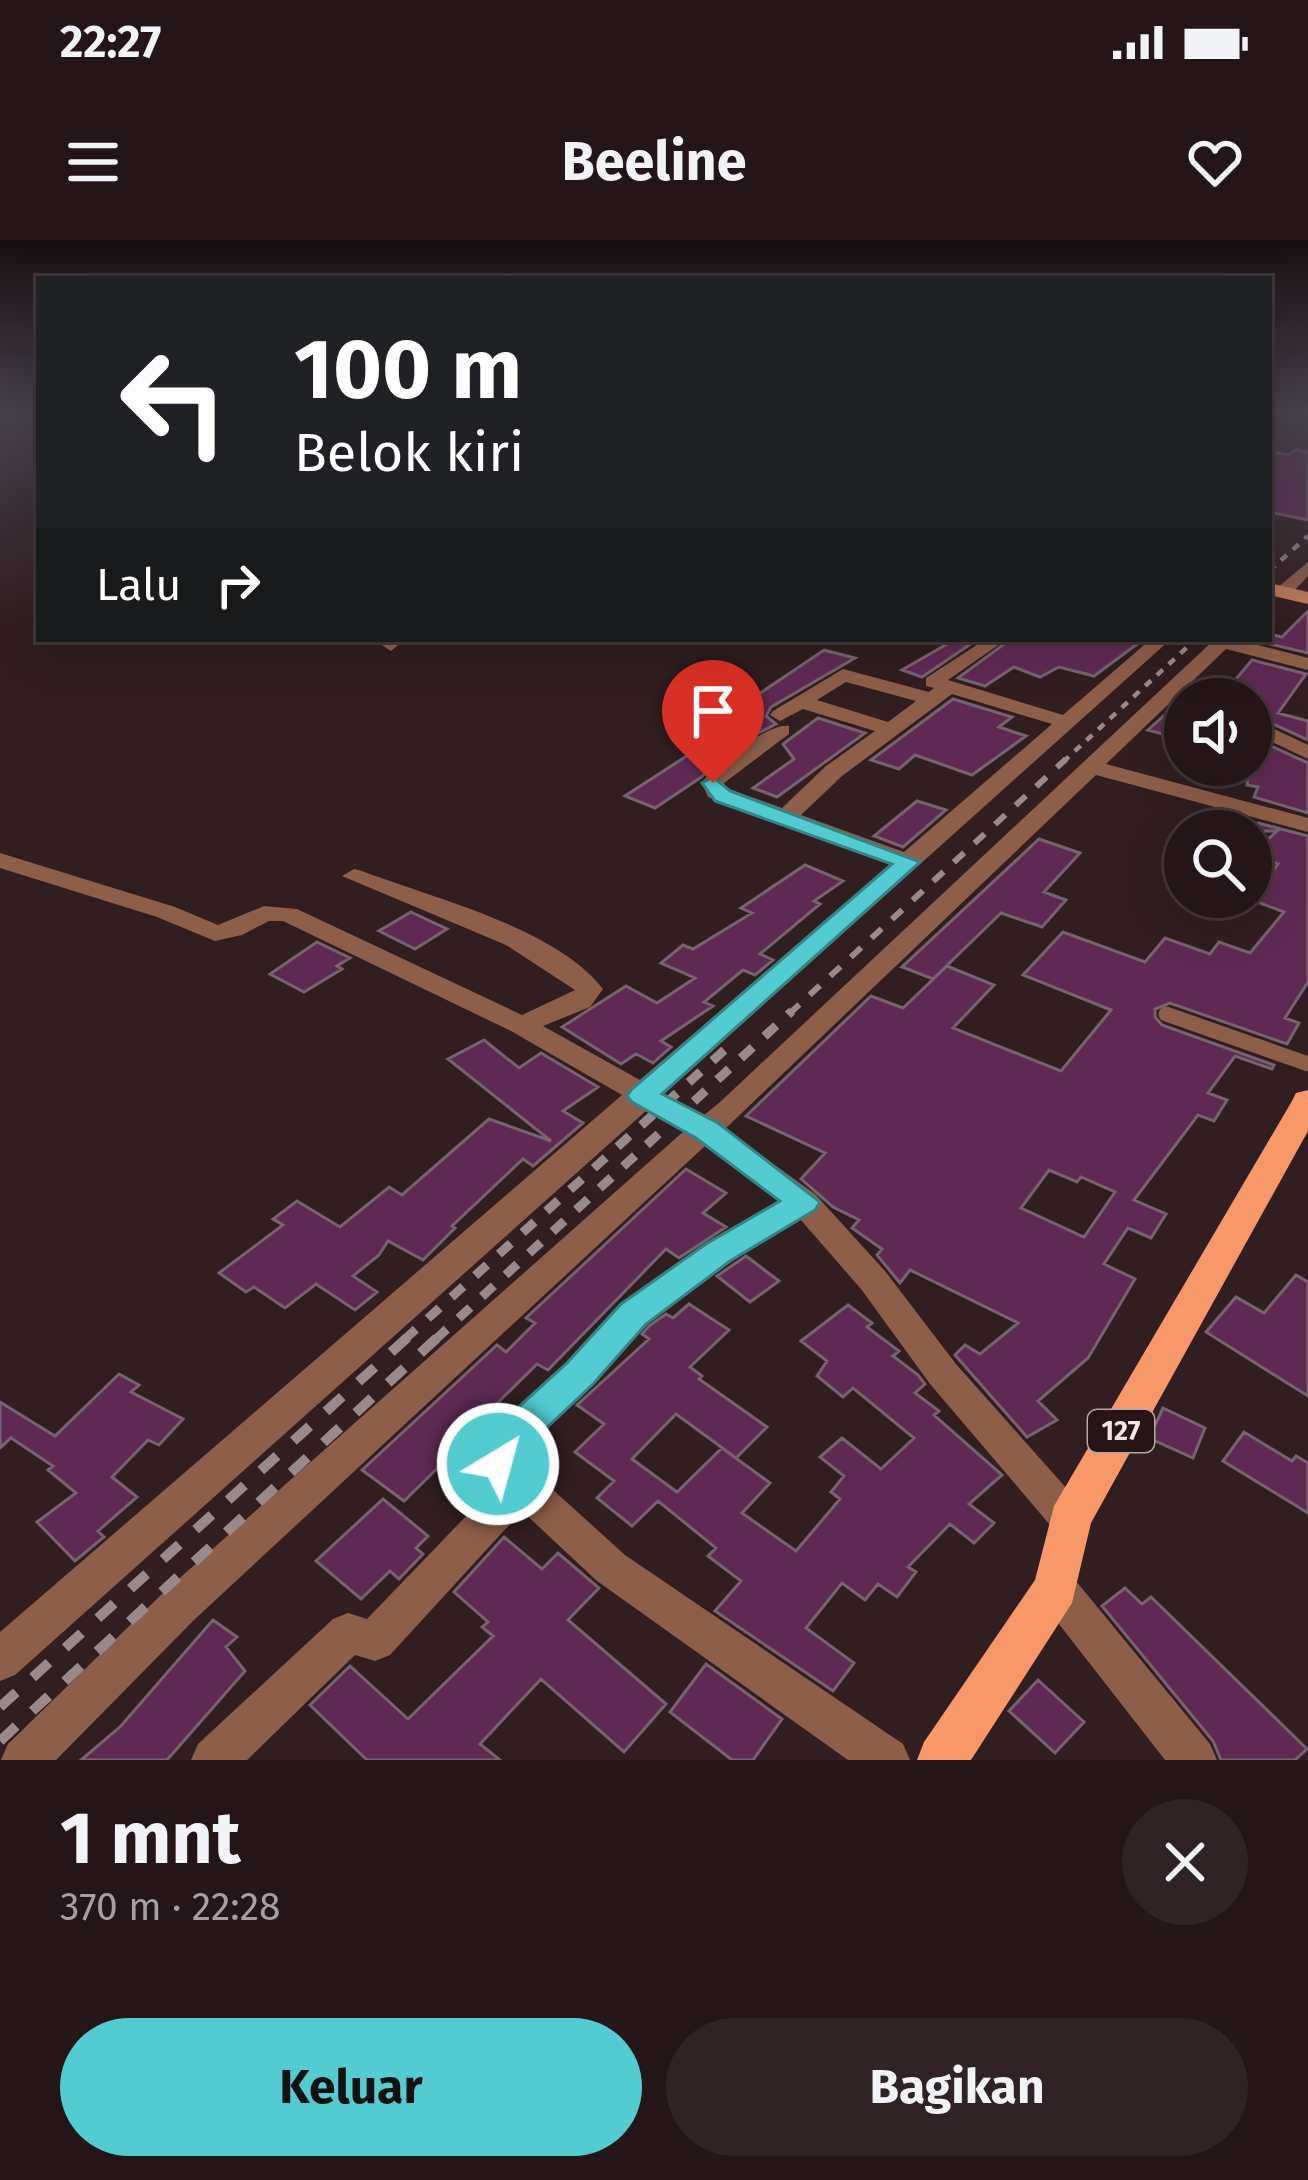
<!DOCTYPE html>
<html lang="id">
<meta charset="utf-8">
<style>
body{margin:0;font-family:"Fira Sans",sans-serif;background:#302325;color:#f1f3f6;height:100vh;display:flex;flex-direction:column;font-size:45px;white-space:nowrap}
*{box-sizing:border-box;margin:0}
p{font-size:39px;color:#a39fa2}
.icon{flex:none;width:66px;height:66px;fill:none;stroke:currentColor;stroke-width:2;stroke-linecap:round;stroke-linejoin:round}
.map{position:relative;height:1520px;overflow:hidden}
.details{display:flex;flex-direction:column;background:#241618;flex:1}
.details>*{flex:none}
.banner{position:absolute;left:36px;top:36px;width:1236px;height:366px;border-radius:0px;box-shadow:0 12px 48px #0002,0 0 0 3px #413537;background:#202124;color:#fff;overflow:hidden}
.tools{position:absolute;left:1164px;top:438px;display:grid;gap:24px}
.tools a{display:grid;place-items:center;width:108px;height:108px;border-radius:50%;background:#241618;box-shadow:0 12px 48px #0002,0 0 0 3px #413537;font-size:60px}
.pin{position:absolute;display:grid;place-items:center;width:102px;height:102px;color:#fff;margin:-123px -51px;border-radius:50% 50% 50% 0;rotate:-45deg;box-shadow:0 0 12px #0007}
.pin .icon{rotate:45deg}
.me{position:absolute;width:132px;margin:-66px;rotate:37deg;stroke-linejoin:round;filter:drop-shadow(0 0 9px #0008)}
.turn{display:flex;align-items:center;gap:42px;height:252px;padding:0 60px;font-size:54px}
.turn .icon{width:156px;height:156px;stroke-width:2.5}
.turn b{display:block;font-size:84px;line-height:102px}
.then{display:flex;align-items:center;height:114px;padding:0 60px;background:#0003;gap:24px;font-size:45px}
.round{display:grid;place-items:center;flex:none;width:126px;height:126px;border-radius:63px;background:#302325}
.head{display:flex;align-items:center;justify-content:space-between;height:204px;padding:0 60px}
h1{font-size:72px;font-weight:700;line-height:90px}
.cta{display:flex;gap:24px;margin-top:auto;padding:24px 60px}
.cta a{flex:1;height:138px;border-radius:72px;background:#52ccd0;color:#111;font-size:48px;font-weight:700;line-height:138px;text-align:center}
.cta a+a{background:#302325;color:#f1f3f6}
.status{display:flex;justify-content:space-between;align-items:center;height:84px;padding:0 60px;background:#241618;direction:ltr}
.status svg{height:33px;fill:currentColor}
header{display:flex;justify-content:space-between;align-items:center;height:156px;padding:0 60px;background:#241618;font-size:54px;font-weight:700}
.map>svg:first-child{display:block}
</style>
<div class="status"><b>22:27</b><svg viewBox="0 0 49 12"><path d="M0 12V9h3v3zM5 12V6h3v6zM10 12V3h3v9zM15 12V0h3v12zM26 1h20v11H26zM47 4h2v5h-2z"/></svg></div>
<header><svg class="icon" aria-label="menu" viewBox="0 0 24 24"><path d="M4 6h16M4 12h16M4 18h16"/></svg>Beeline<svg class="icon" aria-label="heart" viewBox="0 0 24 24"><path d="M12 20l-8-8c-3-5 5-10 8-4 3-6 11-1 8 4z"/></svg></header>
<div class="map">
<svg width="1308" height="1520" viewBox="0 0 1308 1520">
<rect width="100%" height="100%" fill="#301e20"/>
<!-- building -->
<path fill="#5f2a52" stroke="#75636f" stroke-width="3" fill-rule="evenodd" d="M1296,210L1308,212V280L1269,272V211L1288,215Z
M1308,371V413L1266,403L1269,394L1282,397Z
M956,399H978L922,437L902,430Z
M1011,399H1144L1094,436L1059,427L1040,437L1014,427L985,446L958,438Z
M824,410L855,418L771,467L766,476L776,484L739,503L700,538L655,568L625,556L702,506L749,470L741,468L753,458Z
M1252,420L1306,434L1278,473L1308,481V500L1251,474V458L1225,452Z
M1185,457V500L1148,490L1158,481Z
M953,459L1012,477L999,487L1026,496L972,535L915,515L899,529L871,520Z
M818,478L865,493L777,557L753,548L794,519L783,504Z
M1251,497L1308,523V573L1254,557L1258,547L1247,545Z
M917,561L946,570L903,607L874,596Z
M1258,583L1308,596V742L1285,778L1299,783L1287,804L1170,763L1155,769V777L1162,785L1274,825L1272,829L1235,816L1208,853L1227,860L1214,881L1198,875L1134,960L1166,974L1151,998L1128,988L1104,1024L1135,1039L1088,1118L1038,1161L1057,1180L1027,1197L955,1115L965,1105L980,1114L1018,1083L910,1030L900,1043L877,1015L882,1009L852,988L859,980L833,967L801,939L825,913L746,876L871,756L903,768L947,726L994,745L953,788L1061,831L1111,770L1023,735L1063,692L1145,722L1165,698L1210,714L1219,702L1250,713L1284,672L1252,660L1278,624L1252,614L1277,591H1249ZM1049,930L1077,942L1081,937L1115,952L1084,997L1021,968Z
M1039,599L1080,613L1044,652L1066,660L1042,687L1001,673L933,739L902,727Z
M805,625L843,641L814,661L820,664L760,714L773,720L755,735L743,730L704,762L713,766L661,801L671,807L653,823L636,814L621,824L562,787L626,746L657,763L695,738L661,723L683,705L693,709L752,673L741,668Z
M411,672L447,689L415,709L379,691Z
M317,702L350,718L337,726L342,729L304,752L270,734Z
M484,800L519,828L541,813L598,847L563,871L583,883L533,926L523,919L452,986L455,988L423,1020L388,1001L379,1015L353,1036L377,1052L355,1070L316,1044L285,1068L254,1047L246,1052L219,1033L283,985L273,979L297,961L340,987L389,947L402,955L489,879L551,901L448,819Z
M686,929L726,953L703,973L726,987L679,1018L666,1009L548,1130L537,1124L474,1186L486,1194L469,1214L459,1207L404,1261L362,1230L497,1105L506,1112L535,1083L526,1078Z
M746,1016L779,1041L750,1062L717,1036Z
M1296,1035L1308,1042V1156L1206,1092L1236,1057L1264,1073Z
M689,1064L729,1090L690,1127L702,1136L699,1139L767,1187L736,1218L676,1174L632,1219L677,1252L722,1208L770,1243L742,1273L796,1311L840,1259L831,1252L844,1236L820,1217L842,1198L881,1229L914,1198L853,1148L843,1157L817,1136L827,1121L801,1101L848,1065L872,1083L867,1087L899,1111L893,1116L918,1135L925,1144L915,1153L939,1171L934,1175L1002,1235L969,1264L994,1283L974,1303L950,1284L908,1327L916,1332L897,1357L878,1344L865,1360L842,1343L806,1388L854,1423L833,1451L715,1371L741,1341L708,1316L716,1308L658,1261L632,1286L597,1258L614,1241L575,1212L604,1184L577,1165L649,1099L642,1094L649,1086L666,1074L673,1078Z
M119,1134L139,1145L131,1152L183,1179L159,1205L148,1200L112,1237L137,1257L98,1291L104,1297L75,1321L37,1282L76,1253L48,1230L53,1226L11,1198L0,1208V1162L55,1196Z
M1163,1168L1205,1188L1193,1218L1149,1198Z
M1244,1192L1292,1221L1296,1216L1308,1223V1273L1223,1221Z
M383,1259L428,1296L416,1308L423,1314L399,1339L390,1331L361,1359L316,1321Z
M504,1297L542,1329L558,1313L599,1348L568,1380L666,1464L624,1512L541,1439L480,1504L500,1520H367L310,1465L350,1426L408,1479L493,1396L482,1387L488,1382L454,1352Z
M1125,1348L1142,1364L1151,1357L1307,1509L1295,1520H1221L1213,1501L1102,1366Z
M213,1380L237,1397L226,1407L245,1431L167,1520H81L120,1487Z
M706,1424L782,1479L753,1520H732L670,1472Z
M1038,1440L1084,1482L1055,1513L1009,1471Z"/>
<g fill="none" stroke-linecap="round" stroke-linejoin="round">
<!-- lane -->
<path stroke="#8d5e48" stroke-width="15" d="M1166,774L1308,824"/>
<!-- street -->
<path fill="#8d5e48" fill-rule="evenodd" d="M1308,322V336L1289,356H1277V348Z
M386,399H405L391,411L382,405Z
M986,399H1007L948,440L1063,475L1151,399H1171L664,854L703,876L720,862L1215,399H1235L1308,418V430L1226,409L1106,524L1308,578V592L1096,535L725,889L815,954L885,1031L956,1124L1084,1268L1090,1280L1084,1292L1070,1298L1056,1292L930,1144L861,1049L800,979L730,1021L646,1083L519,1219L625,1315L903,1504L910,1520H848L597,1341L522,1271L390,1415L375,1421L355,1415L247,1520H191L198,1504L333,1379L348,1373L367,1379L495,1246L479,1224L491,1193L567,1123L622,1065L706,1003L781,961L706,905L194,1380L56,1520H1L8,1504L164,1352L684,891L647,870L15,1435L0,1441V1392L622,855L511,791L283,681H269L242,695L215,701L157,677L0,628V613L175,667L218,685L264,666L297,669L522,775L575,750L506,705L342,636L354,629L362,631C433,658 556,688 603,749L590,767L543,786L640,840L891,624L708,557L702,543C712,524 769,483 789,486V494L724,543L726,548L782,568L826,526L875,491L803,469L780,481L770,475L773,471L843,429L929,452L934,448L926,446V438ZM846,442L916,461L888,482L817,460ZM952,454L1052,484L904,612L801,575L842,536Z
M1251,478L1308,505V519L1251,492Z
M1056,1329L1071,1335L1210,1504L1217,1520H1165L1041,1361L1035,1348L1041,1335Z"/>
<!-- secondary -->
<path fill="#c97f5a" fill-rule="evenodd" d="M1269,343L1308,352V364L1269,355Z"/>
<!-- primary -->
<path fill="#f89767" fill-rule="evenodd" d="M1308,850V891L1091,1283L1072,1363L971,1520H917L924,1502L1035,1340L1054,1266L1292,861L1296,853Z"/>
<!-- rail-far3 -->
<path stroke="#98898a" stroke-width="4.5" stroke-dasharray="8 8" stroke-linecap="butt" d="M1269,331L1308,296
M1063,522L1196,399"/>
<!-- rail-far2 -->
<path stroke="#98898a" stroke-width="6" stroke-dasharray="14 14" stroke-linecap="butt" d="M789,774L1066,519"/>
<!-- rail-far1 -->
<path stroke="#98898a" stroke-width="9" stroke-dasharray="16 16" stroke-linecap="butt" d="M404,1100L730,805
M435,1100L792,771"/>
<!-- rail -->
<path stroke="#98898a" stroke-width="10" stroke-dasharray="22 22" stroke-linecap="butt" d="M0,1467L408,1097
M0,1501L438,1097"/>
</g>
<!-- sky -->
<linearGradient id="sky" x2="0" y2="1"><stop stop-color="#1a1012"/><stop offset="0.45" stop-color="#48414e"/><stop offset="1" stop-color="#48414e" stop-opacity="0"/></linearGradient>
<rect width="1308" height="386" fill="url(#sky)"/>
<!-- route -->
<path fill="#52ccd0" stroke="#358587" stroke-width="3" d="M713,537L730,551L920,622L662,854L718,883L820,962L815,970L730,1021L646,1084L593,1144L521,1212L512,1236L498,1241L485,1236L479,1224L490,1193L567,1123L621,1064L706,1004L780,961L696,898L632,862L627,856L632,849L892,624L715,561L702,543Z"/>
<g text-anchor="middle" dominant-baseline="central" stroke-width="9" stroke-linejoin="round" paint-order="stroke">
<!-- shield labels -->
<rect fill="#261417" stroke="#b6a6a8" stroke-width="3" x="1088" y="1170" width="66" height="42" rx="9"/>
<g font-size="27" font-weight="bold" fill="#f3e5e6">
<text x="1121" y="1191">127</text>
</g>
</g>
</svg>
<div class="tools">
<a><svg class="icon" aria-label="sound" viewBox="0 0 24 24"><path d="M4 9h4l5-4v14l-5-4H4zM17 9q2 3 0 6"/></svg></a>
<a><svg class="icon" aria-label="search" viewBox="0 0 24 24"><circle cx="10" cy="10" r="6"/><path d="M15 15l6 6"/></svg></a>
</div>
<div class="pin" style="left:713px;top:543px;background:#d93025"><svg class="icon" aria-label="arrive" viewBox="0 0 24 24"><path d="M6 21V4h12l-3 4 3 4H6"/></svg></div>
<svg class="me" style="left:498px;top:1224px" viewBox="-20 -20 40 40"><circle r="17" fill="#52ccd0" stroke="#fff" stroke-width="3"/><path d="M0-11L8 9 0 5-8 9z" fill="#fff"/></svg>
<div class="banner">
<div class="turn"><svg class="icon" aria-label="left" viewBox="0 0 24 24"><path d="M17 20v-9H6M10 6l-5 5 5 5"/></svg><div><b>100 m</b>Belok kiri</div></div>
<div class="then">Lalu<svg class="icon" aria-label="right" viewBox="0 0 24 24"><path d="M7 20v-9h11M14 6l5 5-5 5"/></svg></div>
</div>
</div>
<section class="details">
<div class="head"><div><h1>1 mnt</h1><p>370 m · 22:28</p></div><a class="round"><svg class="icon" aria-label="close" viewBox="0 0 24 24"><path d="M6 6l12 12M18 6L6 18"/></svg></a></div>
<div class="cta"><a>Keluar</a><a>Bagikan</a></div>
</section>
